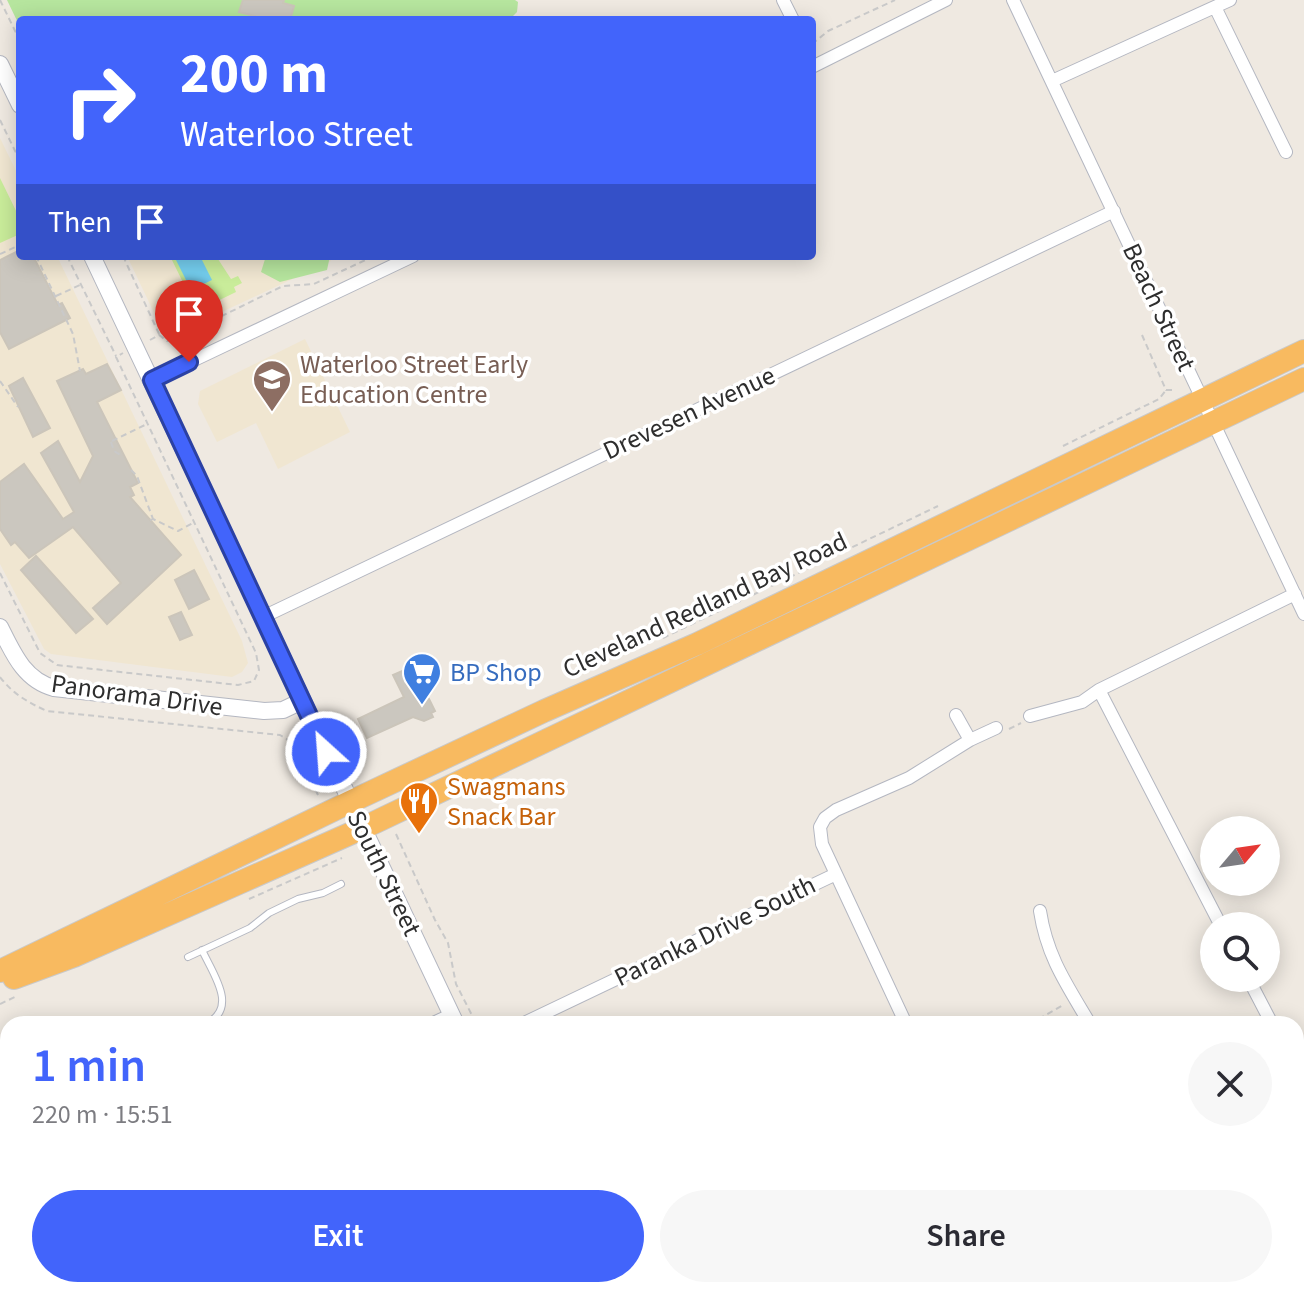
<!DOCTYPE html>
<meta charset="utf-8">
<style>
body{margin:0;font-family:"Source Sans 3",sans-serif;background:#f7f7f7;color:#2b2b33;height:100vh;display:flex;flex-direction:column;font-size:30px;white-space:nowrap}
*{box-sizing:border-box;margin:0}
p{font-size:26px;color:#7c7c81}
.icon{flex:none;width:44px;height:44px;fill:none;stroke:currentColor;stroke-width:2;stroke-linecap:round;stroke-linejoin:round}
.map{position:relative;flex:1;overflow:hidden}
.sheet{position:absolute;left:0px;top:1016px;width:1304px;height:282px;display:flex;flex-direction:column;background:#fff;border-radius:24px 24px 0 0;box-shadow:0 4px 20px #0003}
.sheet>*{flex:none}
.hud{position:absolute;left:16px;top:16px;width:800px;height:244px;border-radius:8px;box-shadow:0 4px 20px #0003;background:#4264fb;color:#fff;overflow:hidden}
.needle{width:52px;rotate:61deg}
.controls{position:absolute;left:1200px;top:816px;display:grid;gap:16px}
.controls a{display:grid;place-items:center;width:80px;height:80px;border-radius:50%;background:#fff;box-shadow:0 4px 20px #0003;font-size:40px}
.pin{position:absolute;display:grid;place-items:center;width:68px;height:68px;color:#fff;margin:-82px -34px;border-radius:50% 50% 50% 0;rotate:-45deg;box-shadow:0 0 8px #0007}
.pin .icon{rotate:45deg}
.me{position:absolute;width:88px;margin:-44px;rotate:334deg;stroke-linejoin:round;filter:drop-shadow(0 0 6px #0008)}
.turn{display:flex;align-items:center;gap:28px;height:168px;padding:0 32px;font-size:36px}
.turn .icon{width:104px;height:104px;stroke-width:2.5}
.turn b{display:block;font-size:56px;line-height:68px}
.then{display:flex;align-items:center;height:76px;padding:0 32px;background:#0003;gap:16px;font-size:30px}
.round{display:grid;place-items:center;flex:none;width:84px;height:84px;border-radius:42px;background:#f7f7f7}
.headline{display:flex;align-items:center;justify-content:space-between;height:136px;padding:0 32px}
h1{font-size:48px;font-weight:600;line-height:60px;color:#4264fb}
.button{display:flex;gap:16px;margin-top:auto;padding:16px 32px}
.button a{flex:1;height:92px;border-radius:48px;background:#4264fb;color:#fff;font-size:32px;font-weight:600;line-height:92px;text-align:center}
.button a+a{background:#f7f7f7;color:#2b2b33}
.map>svg:first-child{display:block}
</style>
<div class="map">
<svg width="1304" height="1297" viewBox="0 0 1304 1297">
<rect width="100%" height="100%" fill="#efe9e1"/>
<!-- education -->
<path fill="#f0e6d1" d="M0,138L20,179V256H57L242,641L248,663L242,672L232,677L51,654L44,649L0,564Z
M127,256H329L331,261L166,338Z
M305,339L350,432L278,469L256,423L217,442L198,404L200,391Z"/>
<!-- green -->
<path fill="#b6e59e" d="M7,0H515L518,2L517,12L509,20H20V27Z
M266,256H330L327,270L280,282L261,272Z
M1304,1268V1297H1089L1083,1290H1296V1272Z"/>
<!-- pitch -->
<path fill="#c9ec9a" d="M0,178L20,219V234L0,243Z
M170,256H216L231,279L238,276L242,283L234,287L236,292L197,311Z"/>
<!-- water -->
<path fill="#75cff0" d="M174,256H200L212,280L191,290Z"/>
<!-- building -->
<path fill="#cbc7bf" stroke="#cbc5ba" stroke-width="2" d="M243,0H284L283,3L294,6L290,20H254L255,16L239,12Z
M20,250V256H33L58,305L62,303L70,318L9,349L0,332V260Z
M107,364L121,390L97,402L138,483L130,487L134,495L130,497L181,555L107,624L93,608L121,583L73,527L29,558L15,542L11,545L0,529V482L24,464L63,519L74,512L41,453L58,441L80,482L93,456L57,381L83,369L86,374Z
M23,378L50,428L33,437L9,386Z
M36,556L93,619L76,633L21,570Z
M194,570L209,599L189,609L175,580Z
M181,612L192,635L180,640L169,617Z
M409,668L425,700L429,699L435,711L431,713L433,717L424,721L413,717L367,738L358,719L404,697L393,675Z"/>
<g fill="none" stroke-linecap="round" stroke-linejoin="round">
<!-- service casing -->
<g stroke="#b4b7c1" stroke-width="8">
<path id="service" d="M202,950C213,974 239,1008 206,1024
M188,957L250,928L269,913L298,899L323,893L341,884
M424,1024L450,1012"/>
</g>
<!-- minor casing -->
<g stroke="#b4b7c1" stroke-width="14">
<path id="minor" d="M783,0L793,20
M1013,0L1304,614
M1215,7L1286,152
M812,67L946,0
M1052,81L1230,0
M152,380L413,256
M265,616L1114,211
M1099,690L1221,926
M956,715L970,740
M1030,716L1082,702L1099,690L1295,594
M836,874L906,1024
M1040,911C1047,957 1067,985 1090,1024
M1248,978L1272,1024
M522,1024L836,874L822,844L820,827L825,818L836,810L909,778L970,740L996,728
M1296,1071L1304,1087
M0,1122L8,1119
M383,1290L387,1297
M941,1290L949,1297
M42,1297L57,1290
M458,1297L473,1290"/>
</g>
<!-- tertiary casing -->
<g stroke="#b4b7c1" stroke-width="18">
<path id="tertiary" d="M0,64L20,105
M92,256L456,1024
M0,627C13,653 24,680 54,688L264,711L283,710L302,701
M574,1290L577,1297"/>
</g>
<!-- trunk casing -->
<g stroke="#c9c9c9" stroke-width="24">
<path id="trunk" d="M0,971L350,802L544,711L697,644L1304,351
M14,978L74,956L363,828L1304,379"/>
</g>
<!-- path -->
<path stroke="#c9c9c9" stroke-width="2" stroke-dasharray="6 4" stroke-linecap="butt" d="M0,0L20,41
M812,44L828,31L895,0
M0,120L20,161
M0,254L20,245
M36,256L73,334L80,371
M67,256L116,356
M123,256L159,334
M56,296L80,285
M1142,335L1166,390H1176
M150,340L159,335L167,341L175,339L283,286L314,284L374,256
M0,381L18,407
M112,441L147,424
M111,442L114,451L122,456
M1063,446L1159,399L1166,390
M131,470L137,476L153,519
M150,520L153,519L178,531L193,523
M0,573L40,653L57,665L238,685L254,681L259,670L256,653L116,357L123,353
M663,638L938,506
M0,677C13,694 27,702 47,711L280,735L293,743L318,795
M1009,729L1021,723
M396,834L435,920L448,943L456,984L476,1023L484,1024
M249,899L342,858
M0,1004L17,996
M1030,1024L1063,1005
M187,1290L191,1297
M609,1290L612,1297
M786,1290L790,1297"/>
<!-- service -->
<use href="#service" stroke="#fff" stroke-width="6"/>
<!-- minor -->
<use href="#minor" stroke="#fff" stroke-width="12"/>
<!-- tertiary -->
<use href="#tertiary" stroke="#fff" stroke-width="16"/>
<!-- trunk -->
<use href="#trunk" stroke="#f8ba60" stroke-width="22"/>
</g>
<g fill="none" stroke-linecap="round" stroke-linejoin="round">
<!-- route casing -->
<g stroke="#2b41a3" stroke-width="20">
<path id="route" d="M189,362L152,380L326,752"/>
</g>
<!-- route -->
<use href="#route" stroke="#4264fb" stroke-width="14"/>
</g>
<!-- icons -->
<defs>
<g id="school-pin" transform="scale(2)"><path d="M0 17L-7.5 6A9.5 9.5 0 1 1 7.5 6Z" fill="#8d6e63" stroke="#fff"/><path d="M0-5L7-2L0 1L-7-2ZM-4 1L0 2.5L4 1V4Q0 6-4 4Z" fill="#fff"/></g>
<g id="supermarket-pin" transform="scale(2)"><path d="M0 17L-7.5 6A9.5 9.5 0 1 1 7.5 6Z" fill="#3f7fe0" stroke="#fff"/><path d="M-6-5.5h2.5l.6 2H6L4.5 2H-2.5L-4.4-4H-6ZM-1.5 3.2a1.3 1.3 0 1 0 .1 0ZM3 3.2a1.3 1.3 0 1 0 .1 0Z" fill="#fff"/></g>
<g id="restaurant-pin" transform="scale(2)"><path d="M0 17L-7.5 6A9.5 9.5 0 1 1 7.5 6Z" fill="#e8710a" stroke="#fff"/><path d="M-5-6h1v4h1v-4h1v4h1v-4h1v5L-1.5 .5V6h-2V.5L-5-1ZM5-6V6H3V1.5H1.5Q1.5-4 5-6Z" fill="#fff"/></g>
</defs>
<g fill-rule="evenodd">
<use href="#school-pin" x="272" y="379"/>
<use href="#supermarket-pin" x="422" y="672"/>
<use href="#restaurant-pin" x="419" y="801"/>
</g>
<g text-anchor="middle" dominant-baseline="central" stroke-width="7" stroke-linejoin="round" paint-order="stroke">
<!-- street labels -->
<g font-size="26" fill="#2e2e2e" stroke="#fff">
<text transform="translate(1159 307) rotate(65)">Beach Street</text>
<text transform="translate(689 413) rotate(-25)">Drevesen Avenue</text>
<text transform="translate(705 605) rotate(-25)">Cleveland Redland Bay Road</text>
<text transform="translate(137 695) rotate(8)">Panorama Drive</text>
<text transform="translate(384 873) rotate(64)">South Street</text>
<text transform="translate(715 931) rotate(-26)">Paranka Drive South</text>
</g>
<!-- education labels -->
<g font-size="26" fill="#785e54" stroke="#fff" text-anchor="start">
<text x="300" y="364">Waterloo Street Early<tspan x="300" dy="30">Education Centre</tspan></text>
</g>
<!-- shop labels -->
<g font-size="26" fill="#366cbe" stroke="#fff" text-anchor="start">
<text x="450" y="672">BP Shop</text>
</g>
<!-- food labels -->
<g font-size="26" fill="#c56008" stroke="#fff" text-anchor="start">
<text x="447" y="786">Swagmans<tspan x="447" dy="30">Snack Bar</tspan></text>
</g>
</g>
</svg>
<div class="controls">
<a><svg class="needle" viewBox="-14 -14 28 28"><path d="M0-13l5 13h-10z" fill="#e53935"/><path d="M0 13l5-13h-10z" fill="#7c7c81"/></svg></a>
<a><svg class="icon" aria-label="search" viewBox="0 0 24 24"><circle cx="10" cy="10" r="6"/><path d="M15 15l6 6"/></svg></a>
</div>
<div class="pin" style="left:189px;top:362px;background:#d93025"><svg class="icon" aria-label="arrive" viewBox="0 0 24 24"><path d="M6 21V4h12l-3 4 3 4H6"/></svg></div>
<svg class="me" style="left:326px;top:752px" viewBox="-20 -20 40 40"><circle r="17" fill="#4264fb" stroke="#fff" stroke-width="3"/><path d="M0-11L8 9 0 5-8 9z" fill="#fff"/></svg>
<div class="hud">
<div class="turn"><svg class="icon" aria-label="right" viewBox="0 0 24 24"><path d="M7 20v-9h11M14 6l5 5-5 5"/></svg><div><b>200 m</b>Waterloo Street</div></div>
<div class="then">Then<svg class="icon" aria-label="arrive" viewBox="0 0 24 24"><path d="M6 21V4h12l-3 4 3 4H6"/></svg></div>
</div>
<section class="sheet">
<div class="headline"><div><h1>1 min</h1><p>220 m · 15:51</p></div><a class="round"><svg class="icon" aria-label="close" viewBox="0 0 24 24"><path d="M6 6l12 12M18 6L6 18"/></svg></a></div>
<div class="button"><a>Exit</a><a>Share</a></div>
</section>
</div>
